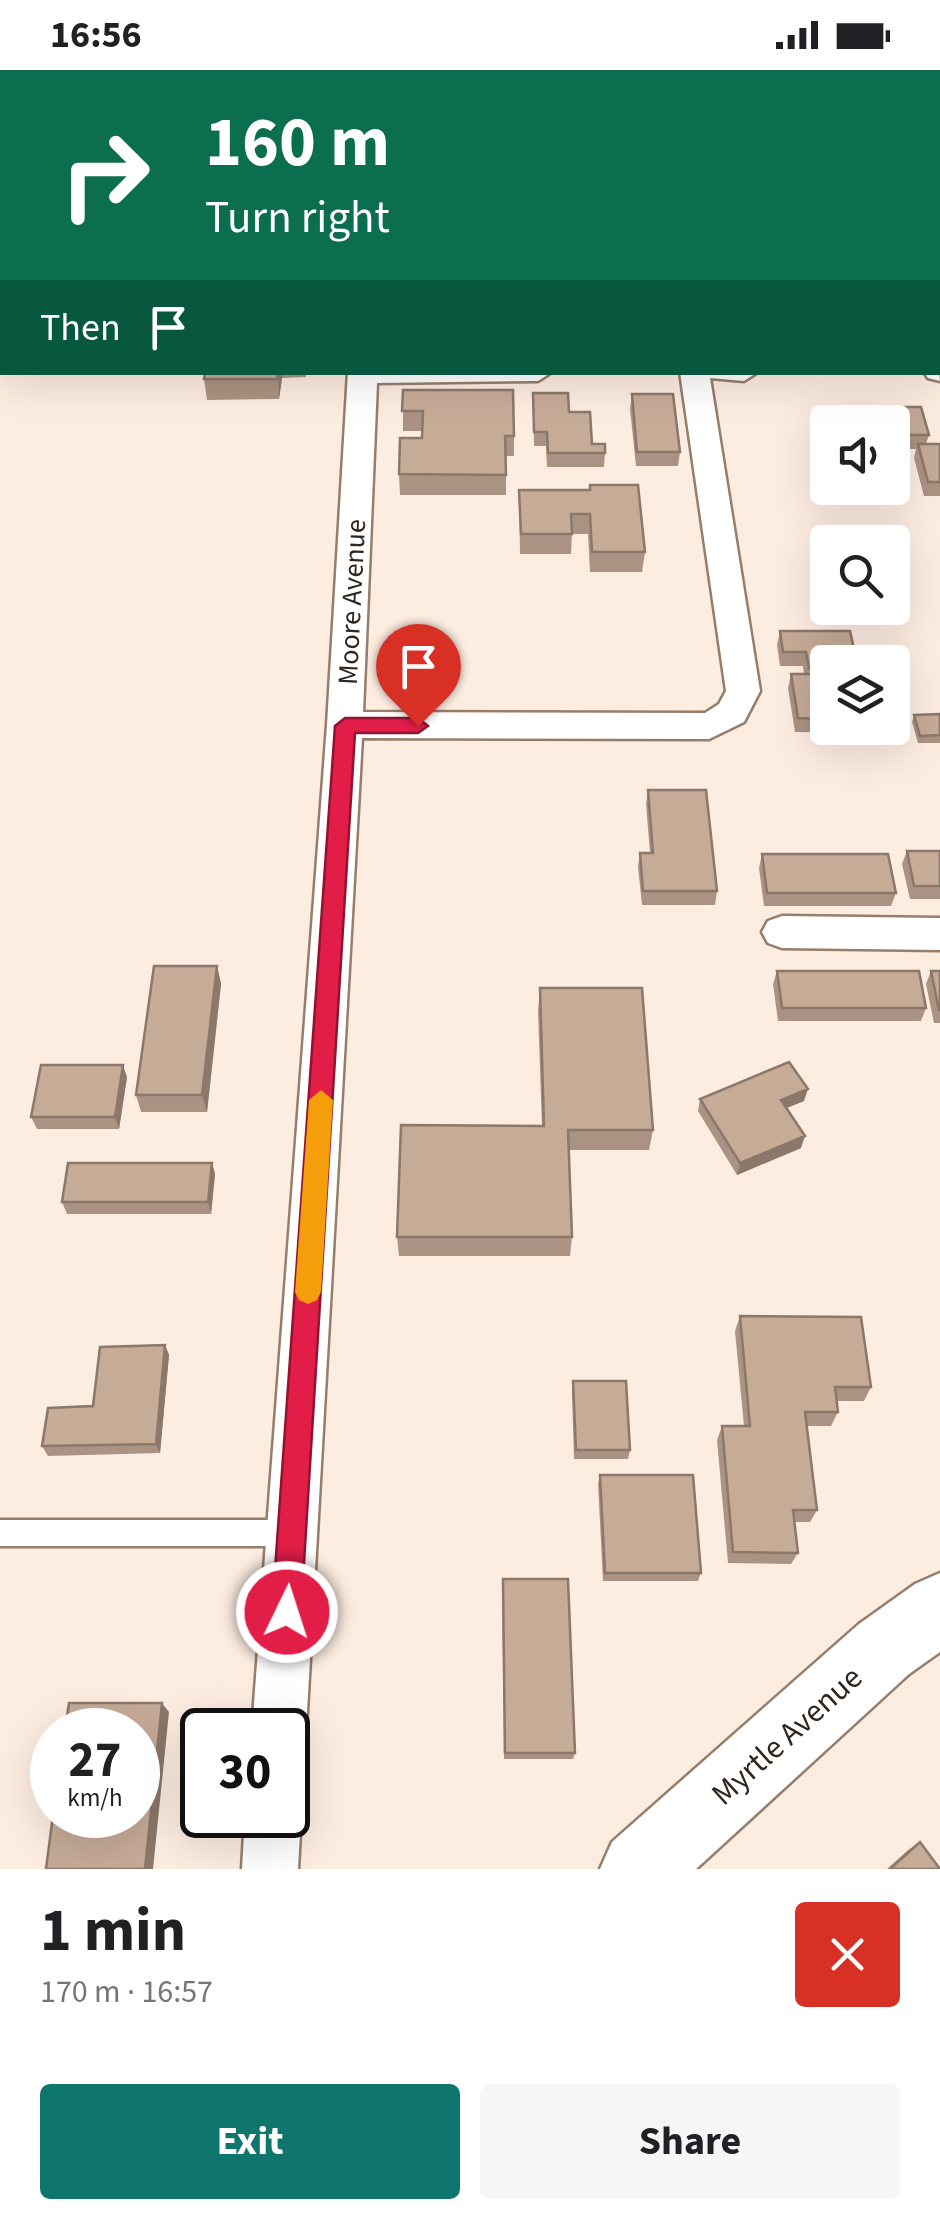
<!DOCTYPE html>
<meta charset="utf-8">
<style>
body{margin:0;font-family:"Source Sans 3",sans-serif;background:#f6f6f6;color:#202124;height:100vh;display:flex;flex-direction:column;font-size:38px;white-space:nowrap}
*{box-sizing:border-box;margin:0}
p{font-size:32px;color:#757577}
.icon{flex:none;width:55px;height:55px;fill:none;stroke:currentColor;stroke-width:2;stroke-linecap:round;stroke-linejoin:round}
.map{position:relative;height:1799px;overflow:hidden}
.sheet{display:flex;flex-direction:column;background:#fff;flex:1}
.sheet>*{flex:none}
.top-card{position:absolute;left:0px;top:0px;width:940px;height:305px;box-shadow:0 10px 40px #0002;background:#0b6e4f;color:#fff;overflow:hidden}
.buttons{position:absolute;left:810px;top:335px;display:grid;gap:20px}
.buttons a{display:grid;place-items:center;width:100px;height:100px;border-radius:10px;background:#fff;box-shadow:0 10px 40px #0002;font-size:50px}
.speed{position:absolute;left:30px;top:1638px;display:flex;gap:20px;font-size:50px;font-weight:700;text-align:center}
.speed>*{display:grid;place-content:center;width:130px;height:130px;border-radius:50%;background:#fff;box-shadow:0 10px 40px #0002;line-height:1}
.speed small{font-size:25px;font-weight:400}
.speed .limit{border:5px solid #111;border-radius:15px;background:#fff;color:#111}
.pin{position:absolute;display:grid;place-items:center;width:85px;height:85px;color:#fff;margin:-102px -42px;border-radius:50% 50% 50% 0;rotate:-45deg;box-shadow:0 0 10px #0007}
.pin .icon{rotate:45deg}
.me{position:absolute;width:110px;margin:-55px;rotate:4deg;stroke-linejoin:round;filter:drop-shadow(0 0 8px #0008)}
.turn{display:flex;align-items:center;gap:35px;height:210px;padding:0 40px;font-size:45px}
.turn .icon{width:130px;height:130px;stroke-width:2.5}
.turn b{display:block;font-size:70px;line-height:85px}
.then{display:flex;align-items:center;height:95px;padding:0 40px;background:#0003;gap:20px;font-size:38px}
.round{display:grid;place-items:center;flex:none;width:105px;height:105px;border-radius:10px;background:#f6f6f6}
.head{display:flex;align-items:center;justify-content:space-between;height:170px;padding:0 40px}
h1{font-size:60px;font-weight:700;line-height:75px}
.primary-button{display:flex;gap:20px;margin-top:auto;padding:20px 40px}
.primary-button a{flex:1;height:115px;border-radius:10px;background:#0f766e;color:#fff;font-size:40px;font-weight:700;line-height:115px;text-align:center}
.primary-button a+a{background:#f6f6f6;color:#202124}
.status{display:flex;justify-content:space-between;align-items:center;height:70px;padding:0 50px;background:#fff;direction:ltr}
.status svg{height:28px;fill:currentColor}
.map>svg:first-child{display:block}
</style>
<div class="status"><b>16:56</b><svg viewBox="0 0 49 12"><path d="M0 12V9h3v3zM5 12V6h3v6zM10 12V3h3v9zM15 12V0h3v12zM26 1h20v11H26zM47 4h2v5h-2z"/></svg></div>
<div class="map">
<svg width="940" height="1799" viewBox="0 0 940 1799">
<rect width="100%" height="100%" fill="#fdece0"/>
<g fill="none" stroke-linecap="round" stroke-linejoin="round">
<!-- lane casing -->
<g stroke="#977e6a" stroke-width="5">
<path id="lane" d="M0,1450H290L299,1454L303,1463L299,1472L290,1476H0Z"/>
</g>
<!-- street casing -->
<g stroke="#977e6a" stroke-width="5">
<path id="street" d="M938,293L940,311L928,308L924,302H938Z
M348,302H552L538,311L377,313L363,642L705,643L719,634L726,621L680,302H758L744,311L710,308L760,621L744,652L709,669L362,668L306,1660L298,1679L288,1683V1660H252L327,655Z
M782,846L940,848V880L782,878L768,873L762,862L768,851Z
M288,1723L301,1745L298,1799H242L245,1745H288Z"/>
</g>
<!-- secondary casing -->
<g stroke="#977e6a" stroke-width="5">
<path id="secondary" d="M940,1503V1582L909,1604L696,1799H600L612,1772L859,1554L915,1514Z"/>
</g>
<!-- lane -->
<use href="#lane" fill="#fff" fill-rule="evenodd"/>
<!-- street -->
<use href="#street" fill="#fff" fill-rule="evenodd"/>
<!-- secondary -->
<use href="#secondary" fill="#fff" fill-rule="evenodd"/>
</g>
<!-- wall -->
<path fill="#aa9382" d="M565,0H660V2H565Z
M762,0H802V2H762Z
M938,33H940V116H938Z
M938,140H940V178H938Z
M938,237H940V276H938Z
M205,302H306V307L282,308L279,329L207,330L204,309Z
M403,320L514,366V386H506V425H400L399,404L422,368V361H403Z
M533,323L569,342L592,374L605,383L604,397H547L546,376H534Z
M632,324L680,382L678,396H636L630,339Z
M858,337L929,365L926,374H940V426H924L914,388L916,379H892V352H855Z
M519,420H590L645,482L642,502H590L588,464H572L571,484H520Z
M780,561L828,592V658H867L866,663L795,662L788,618L791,604H804L803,596H780L777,575Z
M940,644V673H918L912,652L914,645Z
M648,720L717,821L715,835H642L638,797L640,783H650L646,734Z
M907,781H940V829H910L902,794Z
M762,784L896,823L891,836H764L759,798Z
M217,896L221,914L207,1042H141L136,1025Z
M777,901L926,938L921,951H778L773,914Z
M931,901H940V953H934L926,914Z
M540,918L653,1060L649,1080H569L572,1167L570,1186H399L397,1167L542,1056L538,941Z
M127,1007L119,1059H37L31,1047Z
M700,1029L804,1031L786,1038L801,1078L737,1105L698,1041Z
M212,1093L215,1104L211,1144H67L62,1132Z
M740,1246L871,1317L864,1331H837L838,1342L831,1356H807L817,1440L810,1452H794L798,1483L791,1494L728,1493L717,1370L722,1356H744L735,1261Z
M165,1275L169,1285L160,1383L48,1386L42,1376L93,1336Z
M573,1311L630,1380L628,1389H574L572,1321Z
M600,1405L701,1503L698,1511H603L598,1414Z
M502,1516L575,1683L573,1689H504Z
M920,1772L940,1799H887L908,1780Z"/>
<!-- shaded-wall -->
<path fill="#8b786a" d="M278,302H281L282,308L279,329Z
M217,896L221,914L207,1042L202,1025Z
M123,995L127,1007L119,1059L115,1047Z
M808,1019L804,1031L777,1042L781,1030Z
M805,1066L801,1078L737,1105L740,1093Z
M212,1093L215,1104L211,1144L208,1132Z
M165,1275L169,1285L160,1383L156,1374Z
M162,1633L169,1642L153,1799H145Z"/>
<!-- building -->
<path fill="#c6ab97" stroke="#8b786a" stroke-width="2.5" d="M622,0H660V2H622Z
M868,0H925L926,2H868Z
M938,33H940V63H938Z
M938,69H940V102L938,99Z
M938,140H940V164H938Z
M938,237H940V261H938Z
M205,302H278L277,309H204Z
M403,320H513L514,366H505L506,405L399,404L400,368H422L423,341H402Z
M533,323H568L569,342H590L592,374H605V383H548L547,362H534Z
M632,324H673L680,382H637Z
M858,337H921L929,365H892V352H862Z
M918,374H940V412H928Z
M590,415H638L645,482H592L590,444H571L572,464H521L519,420H590Z
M780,561H850L857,592H828V598H809L806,582H783Z
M791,604H828V649L798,648Z
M940,644V665L920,666L914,645Z
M648,720H706L717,821H643L640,783H653Z
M907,781H940V816H914Z
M762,784H888L896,823H767Z
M154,896H217L202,1025H136Z
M777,901H919L926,938H782Z
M931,901H940V940H939Z
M540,918H642L653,1060H568L572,1167H397L401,1055L544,1056Z
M789,992L808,1019L781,1030L805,1066L740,1093L700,1029Z
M41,995H123L115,1047H31Z
M68,1093H212L208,1132H62Z
M740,1246L861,1247L871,1317H835L838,1342H805L817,1440H793L798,1483L733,1482L722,1356H750Z
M165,1275L156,1374L42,1376L48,1338L93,1336L100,1277Z
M573,1311H626L630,1380H576Z
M600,1405H693L701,1503H605Z
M503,1509H568L575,1683H505Z
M69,1633H162L145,1799H46L53,1745H138V1660H65Z
M920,1772L940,1799H890Z"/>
<!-- route -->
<path fill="#e11d48" stroke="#92132f" stroke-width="2.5" d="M345,648H418L428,656L418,663H355L301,1542L297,1552L287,1556L276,1552L272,1542L335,656Z"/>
<!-- slow -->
<path fill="#f59e0b" d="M321,1020L333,1030L321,1222L317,1230L308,1234L299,1230L295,1222L309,1030Z"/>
<g text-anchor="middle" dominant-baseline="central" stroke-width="9" stroke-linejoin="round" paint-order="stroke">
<!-- street labels -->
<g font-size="28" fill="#31261e" stroke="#fff">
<text transform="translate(352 532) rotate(-87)">Moore Avenue</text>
</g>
<!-- near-street labels -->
<g font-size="32" fill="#31261e" stroke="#fff">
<text transform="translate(787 1666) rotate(-42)">Myrtle Avenue</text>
</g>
</g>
</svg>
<div class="buttons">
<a><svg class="icon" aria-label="sound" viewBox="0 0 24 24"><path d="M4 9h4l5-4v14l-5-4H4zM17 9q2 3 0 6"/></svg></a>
<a><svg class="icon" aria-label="search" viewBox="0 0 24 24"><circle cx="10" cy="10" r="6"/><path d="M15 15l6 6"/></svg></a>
<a><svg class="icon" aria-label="layers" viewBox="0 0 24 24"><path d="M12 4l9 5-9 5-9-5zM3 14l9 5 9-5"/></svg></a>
</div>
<div class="speed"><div>27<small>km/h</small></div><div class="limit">30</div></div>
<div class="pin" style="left:418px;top:656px;background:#d93025"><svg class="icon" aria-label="arrive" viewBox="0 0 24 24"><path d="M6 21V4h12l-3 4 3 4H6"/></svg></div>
<svg class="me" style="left:287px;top:1542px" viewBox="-20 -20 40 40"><circle r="17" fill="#e11d48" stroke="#fff" stroke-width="3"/><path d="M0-11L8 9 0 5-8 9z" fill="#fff"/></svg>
<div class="top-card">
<div class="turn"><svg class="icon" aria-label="right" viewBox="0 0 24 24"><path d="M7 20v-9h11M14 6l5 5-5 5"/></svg><div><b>160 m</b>Turn right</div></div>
<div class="then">Then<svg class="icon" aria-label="arrive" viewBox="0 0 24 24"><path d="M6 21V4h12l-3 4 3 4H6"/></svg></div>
</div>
</div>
<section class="sheet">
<div class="head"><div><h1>1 min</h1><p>170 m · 16:57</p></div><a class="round" style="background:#d93025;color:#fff"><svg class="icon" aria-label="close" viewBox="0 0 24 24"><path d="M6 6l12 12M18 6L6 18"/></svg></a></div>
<div class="primary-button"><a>Exit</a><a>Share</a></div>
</section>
